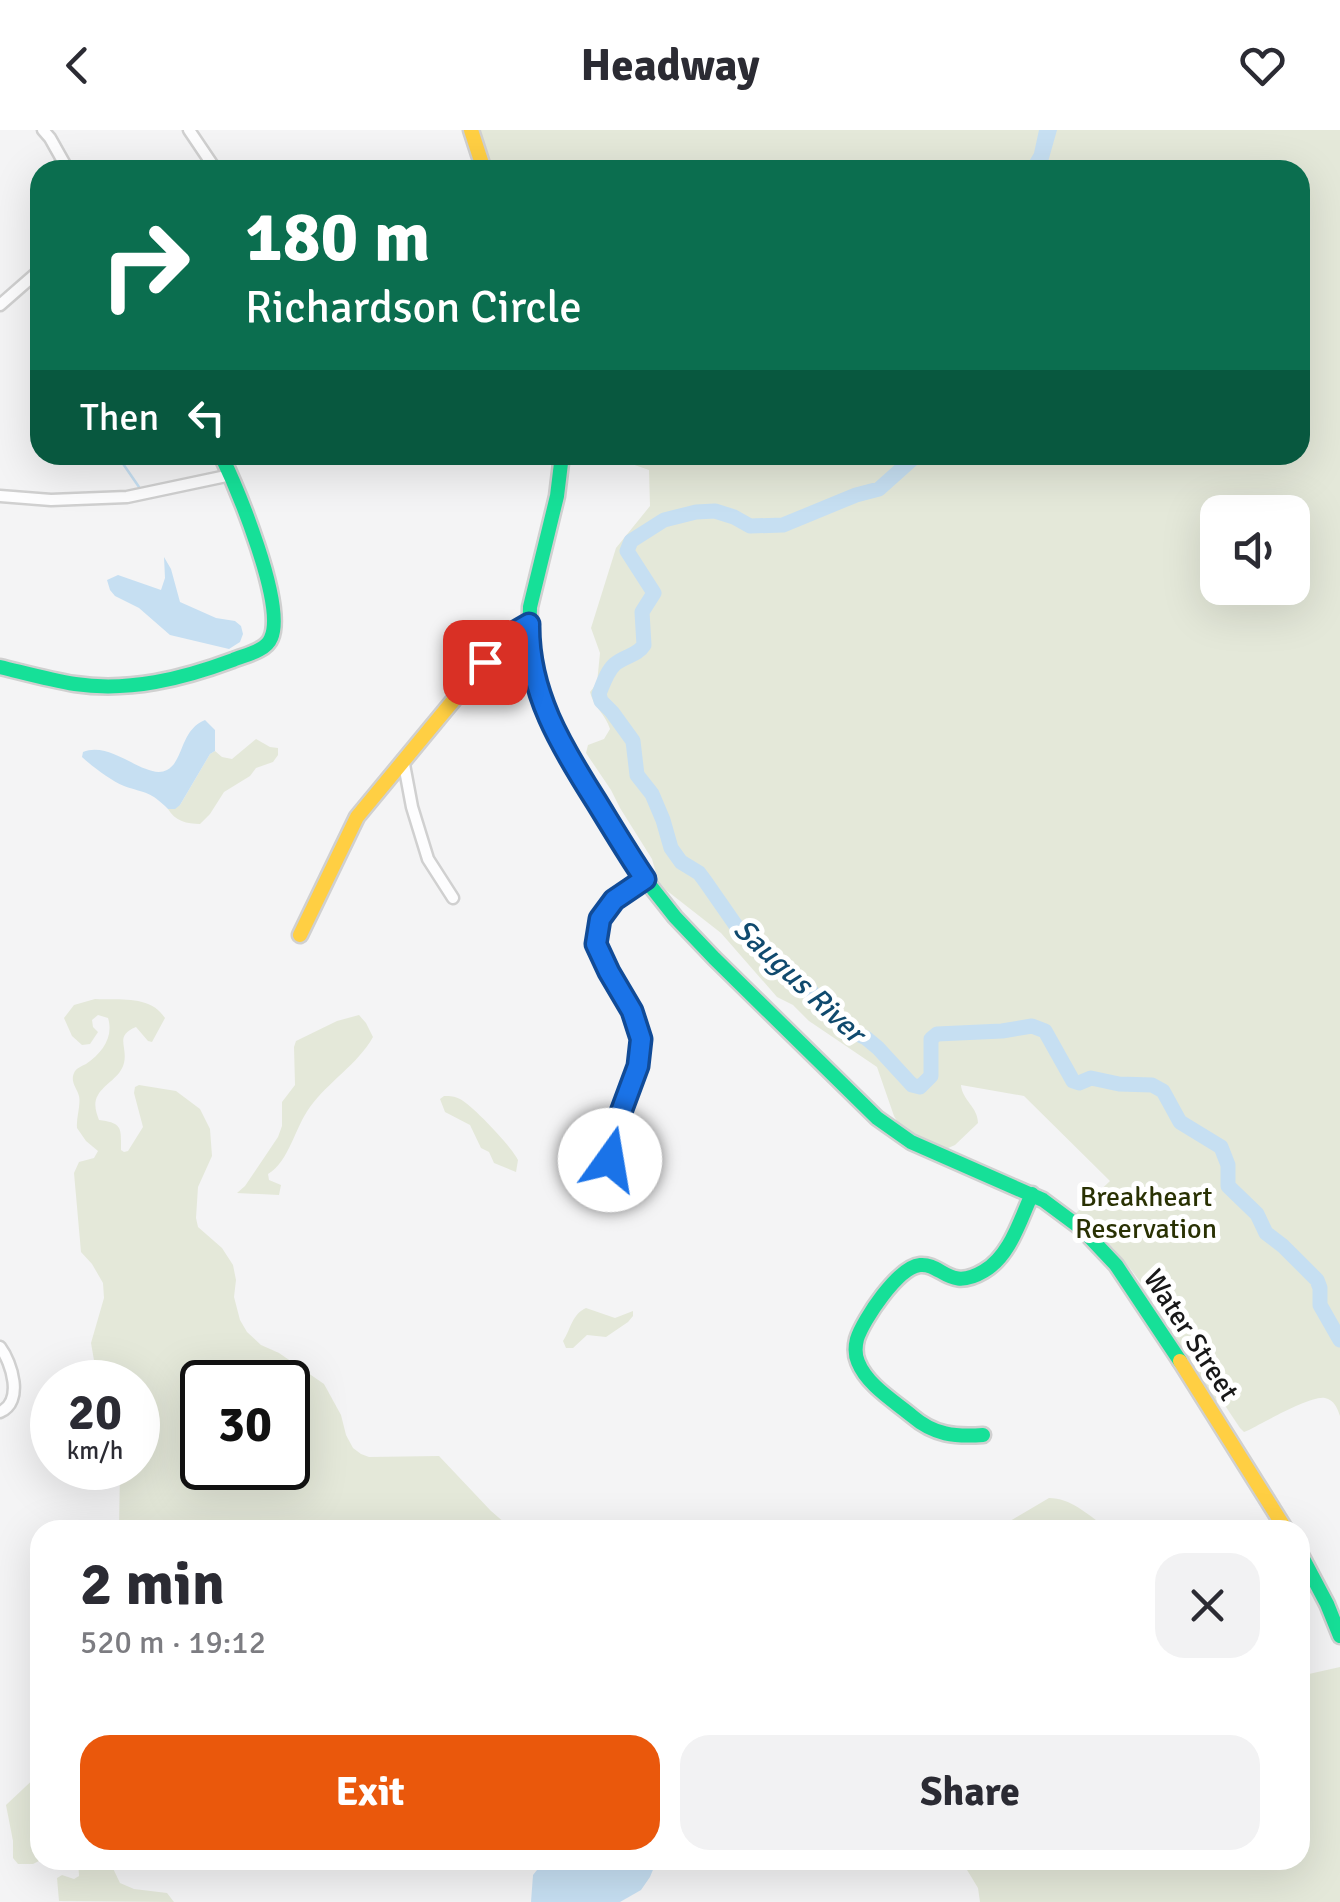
<!DOCTYPE html>
<meta charset="utf-8">
<style>
body{margin:0;font-family:Signika,sans-serif;background:#f2f2f3;color:#2b2b33;height:100vh;display:flex;flex-direction:column;font-size:38px;white-space:nowrap}
*{box-sizing:border-box;margin:0}
p{font-size:32px;color:#7c7c81}
.icon{flex:none;width:55px;height:55px;fill:none;stroke:currentColor;stroke-width:2;stroke-linecap:round;stroke-linejoin:round}
.map{position:relative;flex:1;overflow:hidden}
.panel{position:absolute;left:30px;top:1390px;width:1280px;height:350px;display:flex;flex-direction:column;background:#fff;border-radius:30px;box-shadow:0 10px 40px #0002}
.panel>*{flex:none}
.hud{position:absolute;left:30px;top:30px;width:1280px;height:305px;border-radius:30px;box-shadow:0 10px 40px #0002;background:#0b6e4f;color:#fff;overflow:hidden}
.tools{position:absolute;left:1200px;top:365px;display:grid;gap:20px}
.tools a{display:grid;place-items:center;width:110px;height:110px;border-radius:20px;background:#fff;box-shadow:0 10px 40px #0002;font-size:50px}
.speed{position:absolute;left:30px;top:1230px;display:flex;gap:20px;font-size:50px;font-weight:700;text-align:center}
.speed>*{display:grid;place-content:center;width:130px;height:130px;border-radius:50%;background:#fff;box-shadow:0 10px 40px #0002;line-height:1}
.speed small{font-size:25px;font-weight:400}
.speed .limit{border:5px solid #111;border-radius:15px;background:#fff;color:#111}
.pin{position:absolute;display:grid;place-items:center;width:85px;height:85px;color:#fff;margin:-42px;border-radius:20px;box-shadow:0 5px 15px #0006}
.me{position:absolute;width:110px;margin:-55px;rotate:13deg;stroke-linejoin:round;filter:drop-shadow(0 0 8px #0008)}
.turn{display:flex;align-items:center;gap:35px;height:210px;padding:0 50px;font-size:45px}
.turn .icon{width:130px;height:130px;stroke-width:2.5}
.turn b{display:block;font-size:70px;line-height:85px}
.then{display:flex;align-items:center;height:95px;padding:0 50px;background:#0003;gap:20px;font-size:38px}
.round{display:grid;place-items:center;flex:none;width:105px;height:105px;border-radius:30px;background:#f2f2f3}
.head{display:flex;align-items:center;justify-content:space-between;height:170px;padding:0 50px}
h1{font-size:60px;font-weight:700;line-height:75px}
.primary-button{display:flex;gap:20px;margin-top:auto;padding:20px 50px}
.primary-button a{flex:1;height:115px;border-radius:30px;background:#ea580c;color:#fff;font-size:40px;font-weight:700;line-height:115px;text-align:center}
.primary-button a+a{background:#f2f2f3;color:#2b2b33}
header{display:flex;justify-content:space-between;align-items:center;height:130px;padding:0 50px;background:#fff;font-size:45px;font-weight:700}
.map>svg:first-child{display:block}
</style>
<header><svg class="icon" aria-label="back" viewBox="0 0 24 24"><path d="M15 5l-7 7 7 7"/></svg>Headway<svg class="icon" aria-label="heart" viewBox="0 0 24 24"><path d="M12 20l-8-8c-3-5 5-10 8-4 3-6 11-1 8 4z"/></svg></header>
<div class="map">
<svg width="1340" height="1772" viewBox="0 0 1340 1772">
<rect width="100%" height="100%" fill="#f4f4f5"/>
<!-- green -->
<path fill="#e4e8d9" fill-rule="evenodd" d="M476,0H1340V1286C1337,1277 1334,1270 1325,1268C1311,1265 1263,1293 1249,1300L1244,1302L1240,1298L1220,1268L1215,1273C1174,1207 1139,1132 1076,1083L1110,1051L1024,966L961,955C962,970 978,977 978,993L955,1015L946,1019L936,1017L900,996L894,986L877,937L809,891L793,875L777,867L721,803L666,760L658,750L652,729L620,678L611,660L586,623L588,615L604,609L610,599C606,585 593,576 590,562L597,553L600,523L591,498L616,418L650,376L649,340L606,325H1300V40H490ZM1218,382H1292V458H1218Z
M256,609L270,617L278,618V625L273,632L256,638L250,646L224,662L210,684L200,694C187,694 175,691 168,679L180,675L210,624L215,621L222,627L232,629Z
M95,869C119,870 151,865 165,888L152,912L148,911L136,897C114,906 128,916 124,933C120,948 105,953 98,965C93,973 96,982 99,990C123,993 121,998 121,1020L124,1022L128,1021L143,997L134,963L135,957L139,955L176,961L200,979L210,999L212,1026L198,1057L196,1088L198,1097L222,1118L233,1135L236,1150L234,1167L240,1190L247,1202L261,1215L279,1223L324,1254L341,1285L346,1305L353,1318L361,1324L369,1327L439,1326L491,1381L513,1400H119L120,1338H138V1252H104L95,1236L91,1213L104,1168L103,1153L92,1134L81,1122L74,1043L79,1032L94,1028L98,1021L86,1011L77,998C76,987 81,976 79,966C77,958 70,952 74,943C76,938 82,936 86,934C102,923 114,907 108,888L98,885L92,890L93,897L98,902L90,914L82,915L72,906L64,888L74,875ZM202,1252H288V1338H202Z
M359,885L366,893L373,907C358,934 328,952 310,977C295,997 289,1032 268,1044L269,1050L281,1055L279,1065L237,1063L245,1056L278,1007L282,996V972L295,955L294,917L296,911L337,891Z
M444,966C452,966 453,966 460,969C473,976 512,1017 518,1030L516,1042L494,1033L489,1022L481,1018L470,995L445,982L440,969Z
M586,1178L615,1188L633,1181V1186L628,1192L606,1207L587,1205L573,1218H566L563,1211C571,1199 572,1184 586,1178Z
M1049,1368C1073,1368 1091,1388 1110,1400H995Z
M1340,1537V1772H980L978,1758L961,1730H1300V1546Z
M40,1643L41,1730L33,1734H18L13,1728V1711L6,1675Z
M78,1730L95,1732L109,1730L120,1753L134,1759L167,1763L174,1772L59,1771L57,1748L62,1745L74,1749L79,1746Z"/>
<!-- water -->
<path fill="#c6dff2" d="M1039,0H1057L1046,39L1024,40L1034,23Z
M164,427L171,439L180,472L216,488L235,491L241,496L243,504L240,512L229,519L170,505L139,478L115,466L110,460L107,450L118,445L161,460L165,448Z
M205,590L215,600V621L210,624L180,675L175,679H168C150,661 147,664 124,656C110,650 93,637 82,627L83,622C112,610 146,651 167,640C184,631 180,600 205,590Z
M545,1730H592L599,1737L606,1730H657L650,1747L641,1760L620,1772H531L533,1745Z"/>
<g fill="none" stroke-linecap="round" stroke-linejoin="round">
<!-- stream -->
<path stroke="#c6dff2" stroke-width="2.5" d="M40,201V203
M117,325L139,357"/>
<!-- river -->
<path stroke="#c6dff2" stroke-width="15" d="M917,325L879,359L856,365L783,395L750,396L734,387L715,381L696,382L664,390L631,411L627,421L654,463L642,482L644,515C637,526 626,525 615,534C607,541 603,554 599,564L601,571L612,582L633,611L637,645L652,664L663,690L671,718L681,732L699,743L705,751L737,797L784,842L811,861L831,887L845,898L866,908L878,918L912,955L920,957L931,946V909L937,904L1002,901L1032,896L1045,901L1073,951L1079,953L1091,948L1119,954L1152,955L1163,961L1180,992L1221,1017L1228,1035V1056L1257,1084L1266,1103L1283,1116L1317,1150L1320,1158V1175L1340,1210"/>
<!-- street casing -->
<g stroke="#d0d0d0" stroke-width="15">
<path id="street" d="M43,0L50,8L68,40
M189,0L216,40
M0,175L40,140
M0,366L51,370L127,367L231,345
M403,629L412,677L428,729L453,768
M625,1055L610,1030L608,1017L639,936L641,909L633,881L609,842L596,814L600,789L614,770L645,749
M0,1217C12,1233 24,1272 0,1282"/>
</g>
<!-- fast casing -->
<g stroke="#d0d0d0" stroke-width="19">
<path id="fast" d="M562,325L557,366L530,477L529,513L534,546L546,584L559,610L645,749L675,787L714,828L877,988L911,1012L1043,1070L1082,1099L1116,1135L1180,1231
M0,537C25,543 50,550 75,554C129,562 182,549 233,530C245,525 266,521 271,508C286,475 237,358 221,325
M983,1305C955,1307 934,1305 912,1286C894,1271 867,1255 858,1232C855,1225 855,1217 857,1209C863,1190 898,1137 920,1135C942,1133 949,1162 984,1141C1010,1126 1020,1090 1032,1064
M1300,1423L1327,1474L1340,1506"/>
</g>
<!-- slow casing -->
<g stroke="#d0d0d0" stroke-width="19">
<path id="slow" d="M471,0L484,40
M300,805L357,687L505,508L529,494
M1180,1231L1286,1400"/>
</g>
<!-- street -->
<use href="#street" stroke="#fdfdfe" stroke-width="10"/>
<!-- fast -->
<use href="#fast" stroke="#16e098" stroke-width="14"/>
<!-- slow -->
<use href="#slow" stroke="#ffcf43" stroke-width="14"/>
</g>
<g fill="none" stroke-linecap="round" stroke-linejoin="round">
<!-- route casing -->
<g stroke="#114b97" stroke-width="25">
<path id="route" d="M485,532L505,508L529,494C528,562 561,616 596,671C612,697 628,724 645,749L614,770L600,789L596,814L609,842L632,881L641,909L638,936L608,1017L610,1030"/>
</g>
<!-- route -->
<use href="#route" stroke="#1a73e8" stroke-width="18"/>
</g>
<g text-anchor="middle" dominant-baseline="central" stroke-width="10" stroke-linejoin="round" paint-order="stroke">
<!-- park labels -->
<g font-size="28" fill="#293103" stroke="#fff">
<text x="1146" y="1067">Breakheart<tspan x="1146" dy="32">Reservation</tspan></text>
</g>
<!-- street labels -->
<g font-size="28" fill="#181819" stroke="#fff">
<text transform="translate(1191 1205) rotate(57)">Water Street</text>
</g>
<!-- water labels -->
<g font-size="30" font-style="italic" fill="#104a6e" stroke="#fff">
<text transform="translate(799 851) rotate(43)">Saugus River</text>
</g>
</g>
</svg>
<div class="tools">
<a><svg class="icon" aria-label="sound" viewBox="0 0 24 24"><path d="M4 9h4l5-4v14l-5-4H4zM17 9q2 3 0 6"/></svg></a>
</div>
<div class="speed"><div>20<small>km/h</small></div><div class="limit">30</div></div>
<div class="pin" style="left:485px;top:532px;background:#d93025"><svg class="icon" aria-label="arrive" viewBox="0 0 24 24"><path d="M6 21V4h12l-3 4 3 4H6"/></svg></div>
<svg class="me" style="left:610px;top:1030px" viewBox="-20 -20 40 40"><circle r="19" fill="#fff"/><path d="M0-13L10 11 0 6-10 11z" fill="#1a73e8"/></svg>
<div class="hud">
<div class="turn"><svg class="icon" aria-label="right" viewBox="0 0 24 24"><path d="M7 20v-9h11M14 6l5 5-5 5"/></svg><div><b>180 m</b>Richardson Circle</div></div>
<div class="then">Then<svg class="icon" aria-label="left" viewBox="0 0 24 24"><path d="M17 20v-9H6M10 6l-5 5 5 5"/></svg></div>
</div>
<section class="panel">
<div class="head"><div><h1>2 min</h1><p>520 m · 19:12</p></div><a class="round"><svg class="icon" aria-label="close" viewBox="0 0 24 24"><path d="M6 6l12 12M18 6L6 18"/></svg></a></div>
<div class="primary-button"><a>Exit</a><a>Share</a></div>
</section>
</div>
